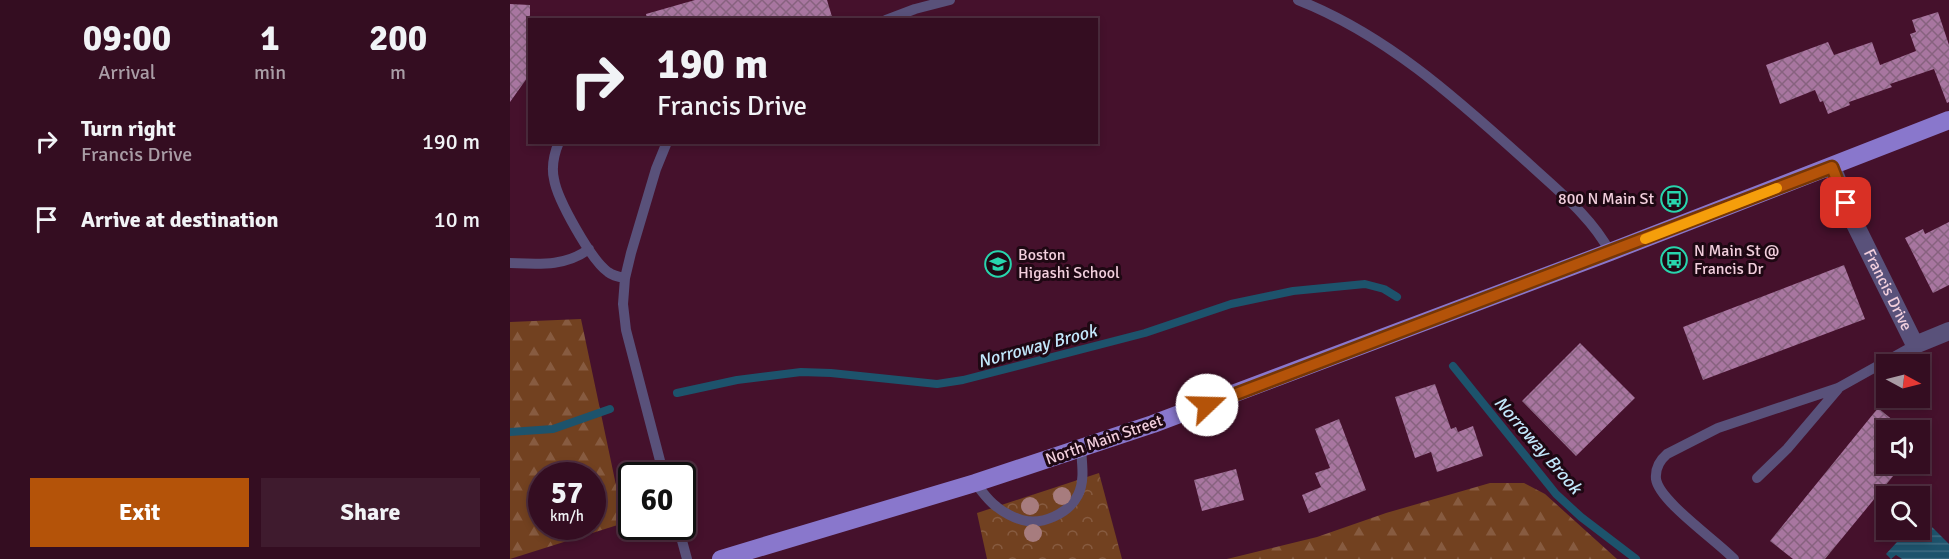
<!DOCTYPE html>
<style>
body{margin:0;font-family:Signika,sans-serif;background:#3f1b2e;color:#f1f3f6;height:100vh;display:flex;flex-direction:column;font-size:22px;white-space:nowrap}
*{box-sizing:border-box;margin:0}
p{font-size:20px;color:#a99ca5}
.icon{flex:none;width:33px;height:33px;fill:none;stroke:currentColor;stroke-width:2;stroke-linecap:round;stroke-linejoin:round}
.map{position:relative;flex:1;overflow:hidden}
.details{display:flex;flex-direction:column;background:#340d21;width:510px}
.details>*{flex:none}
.banner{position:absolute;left:18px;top:18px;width:570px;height:126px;border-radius:0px;box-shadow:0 3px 9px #0003,0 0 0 2px #4e2d3f;background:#340d21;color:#f1f3f6;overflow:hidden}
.needle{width:39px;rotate:97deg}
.tools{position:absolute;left:1366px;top:354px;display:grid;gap:12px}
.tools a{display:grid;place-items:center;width:54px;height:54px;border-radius:0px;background:#340d21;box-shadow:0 3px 9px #0003,0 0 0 2px #4e2d3f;font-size:30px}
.speed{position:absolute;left:18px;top:462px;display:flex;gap:12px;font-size:30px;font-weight:700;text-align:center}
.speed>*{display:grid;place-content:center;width:78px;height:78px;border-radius:50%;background:#340d21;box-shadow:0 3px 9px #0003,0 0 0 2px #4e2d3f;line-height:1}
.speed small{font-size:15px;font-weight:400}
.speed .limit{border:3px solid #111;border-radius:9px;background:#fff;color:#111}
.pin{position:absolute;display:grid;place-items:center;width:51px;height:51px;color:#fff;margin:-26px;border-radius:12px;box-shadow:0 3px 9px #0006}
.me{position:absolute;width:66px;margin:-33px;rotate:69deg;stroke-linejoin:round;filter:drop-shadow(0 0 4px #0008)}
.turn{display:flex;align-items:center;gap:21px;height:126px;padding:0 30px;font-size:27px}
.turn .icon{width:78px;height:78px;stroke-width:2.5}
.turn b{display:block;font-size:42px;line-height:51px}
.eta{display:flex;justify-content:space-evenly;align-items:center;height:102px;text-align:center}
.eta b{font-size:36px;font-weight:700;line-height:42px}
.button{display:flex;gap:12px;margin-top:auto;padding:12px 30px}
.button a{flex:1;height:69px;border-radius:0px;background:#b45309;color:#fff;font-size:24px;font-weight:700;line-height:69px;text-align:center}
.button a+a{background:#3f1b2e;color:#f1f3f6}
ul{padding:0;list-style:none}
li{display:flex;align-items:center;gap:18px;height:78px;padding:0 30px}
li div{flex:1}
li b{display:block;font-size:22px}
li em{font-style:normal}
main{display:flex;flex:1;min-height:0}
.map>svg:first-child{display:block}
</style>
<main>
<section class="details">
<div class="eta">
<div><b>09:00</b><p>Arrival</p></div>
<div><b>1</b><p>min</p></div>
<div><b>200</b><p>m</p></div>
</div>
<ul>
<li><svg class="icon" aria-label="right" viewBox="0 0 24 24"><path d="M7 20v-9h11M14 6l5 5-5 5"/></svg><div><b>Turn right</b><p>Francis Drive</p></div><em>190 m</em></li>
<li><svg class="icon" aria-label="arrive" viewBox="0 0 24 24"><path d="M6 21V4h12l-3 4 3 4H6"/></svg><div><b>Arrive at destination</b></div><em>10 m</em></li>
</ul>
<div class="button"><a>Exit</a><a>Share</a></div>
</section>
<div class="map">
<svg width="1439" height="559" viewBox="0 0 1439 559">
<defs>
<pattern id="forest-firs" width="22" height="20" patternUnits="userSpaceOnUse" patternTransform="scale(1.5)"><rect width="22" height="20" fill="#724120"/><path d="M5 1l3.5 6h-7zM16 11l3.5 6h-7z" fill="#875b40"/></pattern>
<pattern id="park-crowns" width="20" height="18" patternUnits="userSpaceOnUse" patternTransform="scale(1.5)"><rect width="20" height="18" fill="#724120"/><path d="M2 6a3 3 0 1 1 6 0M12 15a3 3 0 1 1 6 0" fill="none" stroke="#875b40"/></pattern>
<pattern id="water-rules" width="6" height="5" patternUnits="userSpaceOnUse" patternTransform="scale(1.5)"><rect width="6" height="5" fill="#1d536c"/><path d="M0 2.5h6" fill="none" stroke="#3e6b81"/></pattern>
<pattern id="building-cross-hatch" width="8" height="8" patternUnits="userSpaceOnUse" patternTransform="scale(1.5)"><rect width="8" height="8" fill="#a876a0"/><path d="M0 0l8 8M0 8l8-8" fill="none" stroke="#87627f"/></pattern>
</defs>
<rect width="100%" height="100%" fill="#45112c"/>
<!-- forest -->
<path fill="url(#forest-firs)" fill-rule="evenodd" d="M71,319L114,523L0,559V322ZM32,476H82V526H32Z
M980,483H1014L1035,494L1107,559H717L807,537L876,513Z"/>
<!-- park -->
<path fill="url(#park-crowns)" d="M589,473L612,559H477L467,513Z"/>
<!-- water -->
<path fill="url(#water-rules)" d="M1415,510L1422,515L1417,522L1439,544V559H1392L1386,555L1381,559L1376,554L1398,530H1410V516Z"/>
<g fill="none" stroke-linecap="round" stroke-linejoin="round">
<!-- stream -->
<path stroke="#1d536c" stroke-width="8" d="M943,366L1046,494L1071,517L1126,559
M167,393L227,380L291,372L321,373L427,384L453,380L635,333L721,304L783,291L855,284L874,289L887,297
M0,432L43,429L100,409"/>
</g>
<!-- building -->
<path fill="url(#building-cross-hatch)" d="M185,0H317L323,20H137L136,14Z
M0,4L20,5V74L0,102Z
M1428,12L1439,45V102L1437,103L1424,69L1380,84L1382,87L1339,102L1340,105L1318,114L1313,101L1310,102L1305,90L1270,104L1256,65L1318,42L1324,55L1362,42L1370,65L1406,51L1400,34L1406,32L1402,20Z
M1439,222V285L1423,293L1395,238L1413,229L1415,234Z
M1334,265L1355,319L1193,380L1173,327Z
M1070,343L1125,398L1066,456L1012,401Z
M925,384L941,429L946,427L948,432L963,426L973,456L927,472L921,452L905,458L885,397Z
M1368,408L1395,430H1377V464H1393L1315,559H1283L1260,541Z
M829,419L856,490L799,513L792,495L811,487L805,473L820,468L805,429Z
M726,469L734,500L692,511L684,480Z"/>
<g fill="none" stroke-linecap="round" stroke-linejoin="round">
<!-- lane -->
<path stroke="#59517a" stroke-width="10" d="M788,0C877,35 947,99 1017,162C1047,190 1081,216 1100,252
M376,20L405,9L440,0
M49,142C44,154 41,166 44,179C47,199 81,260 98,272C103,276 109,277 115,278
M0,263C28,264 55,267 79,249
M154,476L116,330L113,304L115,278L121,253L146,169L157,142
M1247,478L1277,449L1328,389
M465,483C472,491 478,501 487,507C493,512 504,518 512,520C532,526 559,513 568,495C575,481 572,464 571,449
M168,526L177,559
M1224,559C1207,541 1149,501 1146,479C1145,468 1150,460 1157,454L1208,428L1328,388L1405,345"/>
<!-- street -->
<path stroke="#59517a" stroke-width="18" id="s1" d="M1322,167L1344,222L1405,345L1439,331"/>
<!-- primary -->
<path stroke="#8977cc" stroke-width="18" d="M211,559L465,483L643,424L1100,252L1439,120"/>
</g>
<!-- trees -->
<g fill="#a77c7e">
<circle cx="552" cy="496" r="9"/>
<circle cx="520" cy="506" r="9"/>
<circle cx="523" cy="533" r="9"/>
</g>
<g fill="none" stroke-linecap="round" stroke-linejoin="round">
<!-- route casing -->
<g stroke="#753606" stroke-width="15">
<path id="route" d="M697,405L1322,167L1336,203"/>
</g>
<!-- route -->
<use href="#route" stroke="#b45309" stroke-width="10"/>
<!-- slow -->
<path stroke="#f59e0b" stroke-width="10" d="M1135,239L1267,188"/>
</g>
<!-- icons -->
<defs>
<g id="bus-ring" transform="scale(1.35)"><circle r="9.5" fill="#1e0813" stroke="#28d5ad" stroke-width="1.5"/><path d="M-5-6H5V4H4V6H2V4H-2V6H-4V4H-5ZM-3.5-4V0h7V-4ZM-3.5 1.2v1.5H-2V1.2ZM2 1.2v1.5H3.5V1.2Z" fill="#28d5ad"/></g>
<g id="school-ring" transform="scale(1.35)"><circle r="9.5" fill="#1e0813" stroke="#28d5ad" stroke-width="1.5"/><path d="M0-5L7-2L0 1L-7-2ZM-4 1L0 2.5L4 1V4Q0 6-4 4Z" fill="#28d5ad"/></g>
</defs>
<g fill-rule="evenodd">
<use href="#bus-ring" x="1164" y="199"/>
<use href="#bus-ring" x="1164" y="260"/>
<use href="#school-ring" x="488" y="264"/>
</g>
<g text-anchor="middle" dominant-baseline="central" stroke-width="6" stroke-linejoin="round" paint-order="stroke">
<!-- poi labels -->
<g font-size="16" fill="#f2cfdd" stroke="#1e0813" text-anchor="start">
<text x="1144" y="199" text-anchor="end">800 N Main St</text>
<text x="1184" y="251">N Main St @<tspan x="1184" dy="18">Francis Dr</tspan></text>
<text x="508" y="255">Boston<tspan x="508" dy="18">Higashi School</tspan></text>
</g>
<!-- street labels -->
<g font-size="16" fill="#f2cfdd" stroke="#1e0813">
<text stroke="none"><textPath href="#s1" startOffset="135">Francis Drive</textPath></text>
<text transform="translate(594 440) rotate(-19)">North Main Street</text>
</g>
<!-- water labels -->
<g font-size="18" font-style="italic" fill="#c2e7fb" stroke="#1e0813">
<text transform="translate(527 346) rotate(-15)">Norroway Brook</text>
<text transform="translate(1028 445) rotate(49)">Norroway Brook</text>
</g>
</g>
</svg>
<div class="tools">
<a><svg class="needle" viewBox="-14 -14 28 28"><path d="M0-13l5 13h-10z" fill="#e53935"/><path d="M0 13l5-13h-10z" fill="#a99ca5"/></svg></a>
<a><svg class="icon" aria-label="sound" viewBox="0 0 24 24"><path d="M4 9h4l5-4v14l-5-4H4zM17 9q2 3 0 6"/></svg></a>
<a><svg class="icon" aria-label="search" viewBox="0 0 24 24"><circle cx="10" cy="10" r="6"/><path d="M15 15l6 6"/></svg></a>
</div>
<div class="speed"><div>57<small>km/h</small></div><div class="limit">60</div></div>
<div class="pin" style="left:1336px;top:203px;background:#d93025"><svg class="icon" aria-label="arrive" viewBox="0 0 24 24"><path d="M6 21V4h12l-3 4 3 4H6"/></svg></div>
<svg class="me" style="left:697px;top:405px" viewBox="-20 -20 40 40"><circle r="19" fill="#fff"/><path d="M0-13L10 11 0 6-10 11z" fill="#b45309"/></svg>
<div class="banner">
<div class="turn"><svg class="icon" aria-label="right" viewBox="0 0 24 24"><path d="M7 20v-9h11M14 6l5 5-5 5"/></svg><div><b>190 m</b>Francis Drive</div></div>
</div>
</div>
</main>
